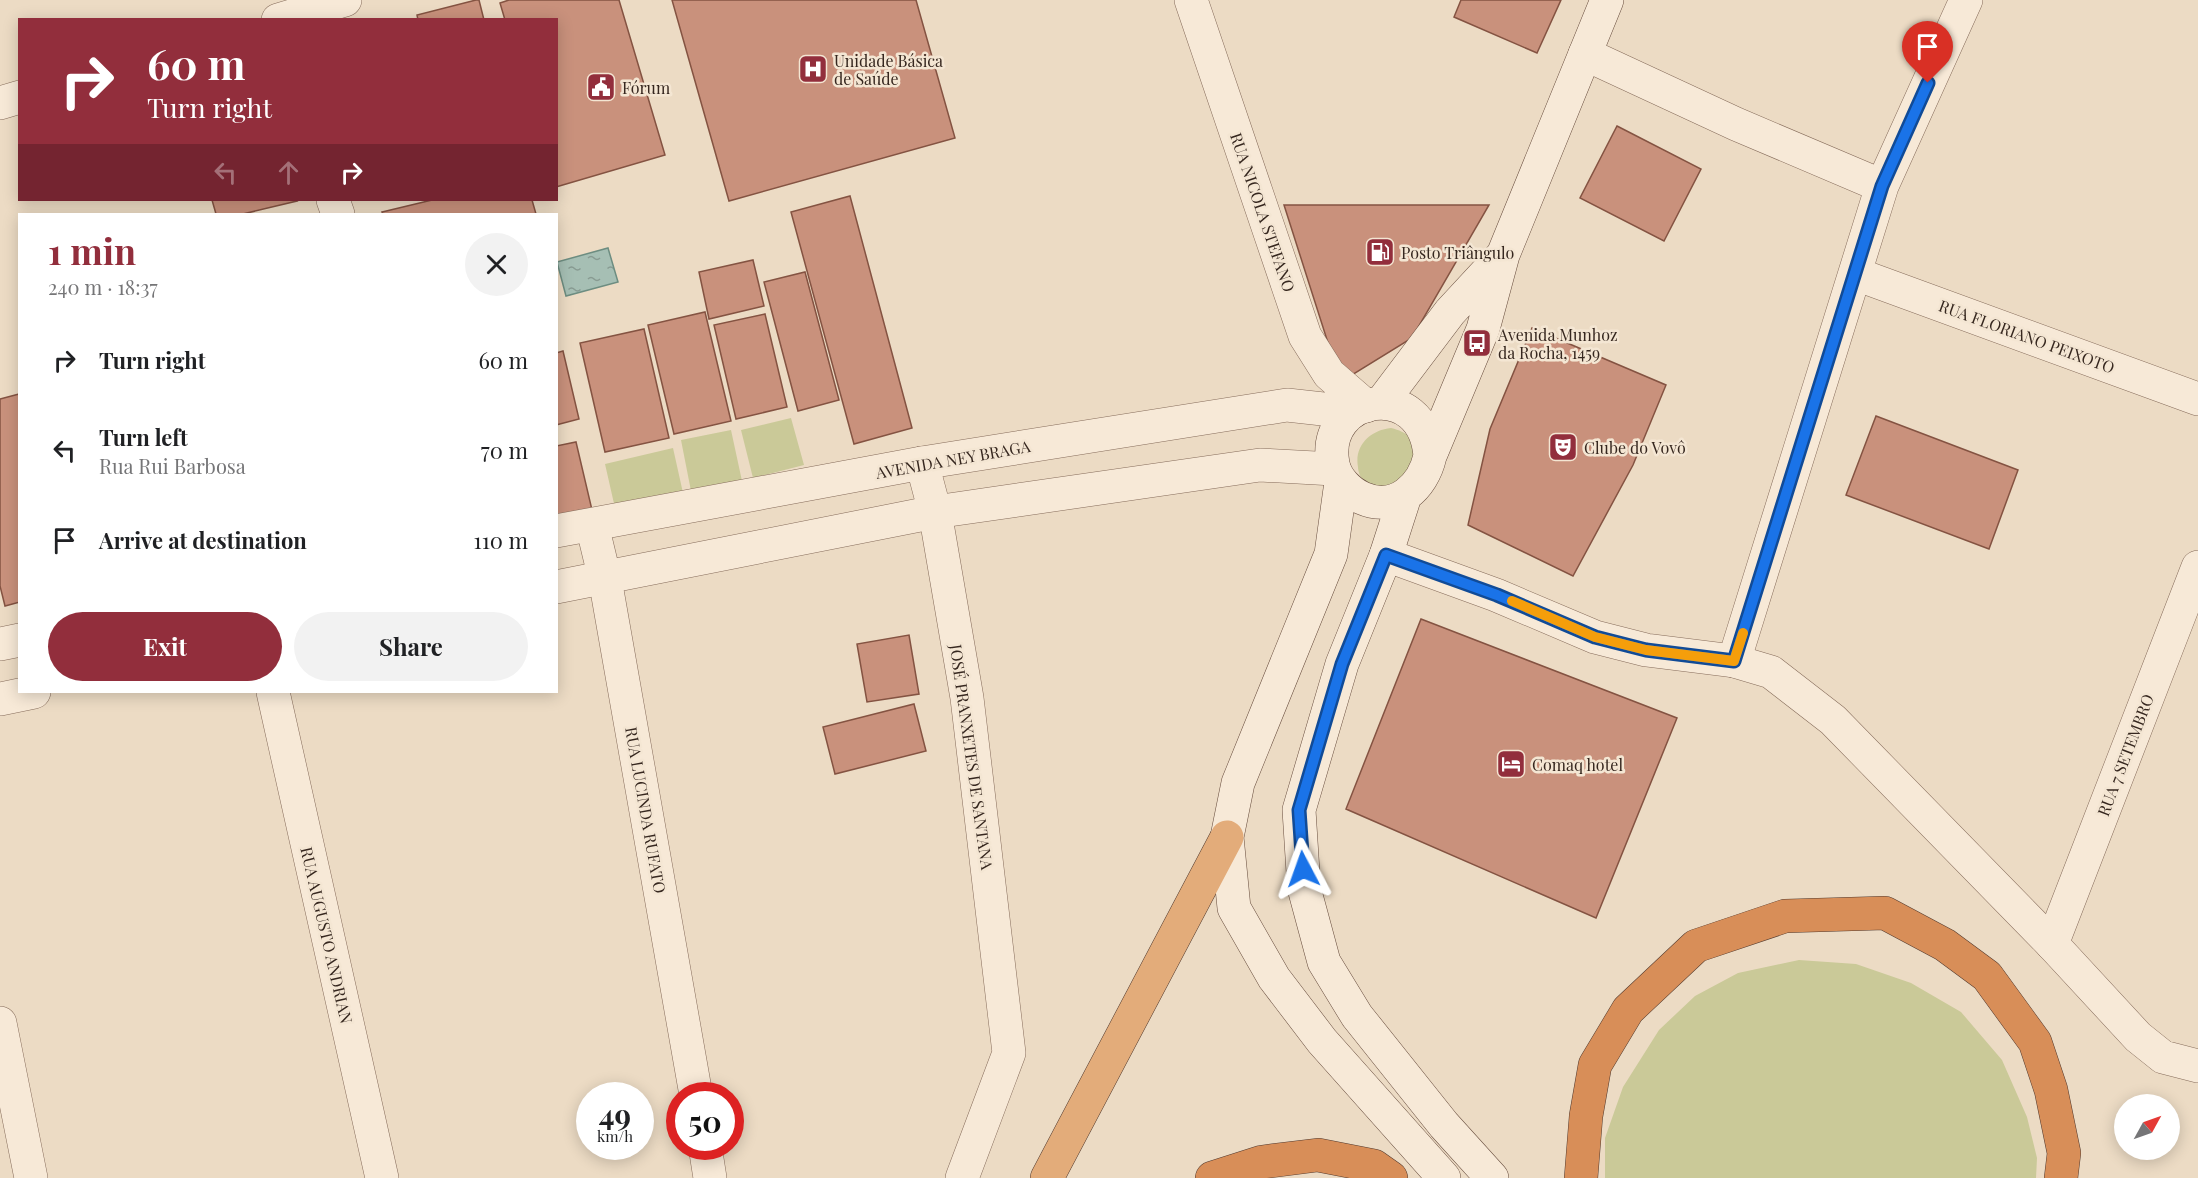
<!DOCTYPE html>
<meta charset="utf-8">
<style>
body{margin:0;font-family:"Playfair Display",serif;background:#f2f2f2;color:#202124;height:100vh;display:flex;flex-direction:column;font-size:22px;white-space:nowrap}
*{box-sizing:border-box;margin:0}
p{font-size:20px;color:#757577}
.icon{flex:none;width:33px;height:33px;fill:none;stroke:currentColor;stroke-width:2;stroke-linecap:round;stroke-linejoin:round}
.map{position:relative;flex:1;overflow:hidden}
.drawer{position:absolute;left:18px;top:213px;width:540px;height:480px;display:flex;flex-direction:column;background:#fff;border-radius:0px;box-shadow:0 3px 15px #0003}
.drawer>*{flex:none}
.banner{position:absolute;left:18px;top:18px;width:540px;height:183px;border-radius:0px;box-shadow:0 3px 15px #0003;background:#922e3c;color:#fff;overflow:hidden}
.needle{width:39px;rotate:50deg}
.buttons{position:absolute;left:2114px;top:1094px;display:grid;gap:12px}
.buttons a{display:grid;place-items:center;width:66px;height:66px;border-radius:50%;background:#fff;box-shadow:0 3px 15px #0003;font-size:30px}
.speed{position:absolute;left:576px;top:1082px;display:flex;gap:12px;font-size:30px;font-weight:700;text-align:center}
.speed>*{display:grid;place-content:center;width:78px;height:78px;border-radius:50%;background:#fff;box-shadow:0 3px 15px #0003;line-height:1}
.speed small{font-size:15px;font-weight:400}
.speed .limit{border:9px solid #d22;background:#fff;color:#111}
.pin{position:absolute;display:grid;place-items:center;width:51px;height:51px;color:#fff;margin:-62px -26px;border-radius:50% 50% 50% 0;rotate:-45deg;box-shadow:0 0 6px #0007}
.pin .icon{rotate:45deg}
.me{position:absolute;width:66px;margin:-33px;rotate:356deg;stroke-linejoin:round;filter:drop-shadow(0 0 4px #0008)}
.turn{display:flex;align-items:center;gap:21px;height:126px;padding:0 30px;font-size:27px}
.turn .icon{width:78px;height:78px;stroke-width:2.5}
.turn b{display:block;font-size:42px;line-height:51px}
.lanes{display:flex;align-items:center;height:57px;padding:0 30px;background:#0003;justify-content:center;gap:30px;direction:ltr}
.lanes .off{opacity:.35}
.round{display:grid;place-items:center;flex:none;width:63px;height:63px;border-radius:32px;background:#f2f2f2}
.summary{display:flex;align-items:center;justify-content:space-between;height:102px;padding:0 30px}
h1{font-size:36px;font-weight:700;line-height:45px;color:#922e3c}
.primary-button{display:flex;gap:12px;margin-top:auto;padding:12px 30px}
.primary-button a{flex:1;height:69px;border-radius:36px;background:#922e3c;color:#fff;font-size:24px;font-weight:700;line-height:69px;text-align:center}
.primary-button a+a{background:#f2f2f2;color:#202124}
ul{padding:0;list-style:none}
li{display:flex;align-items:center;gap:18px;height:90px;padding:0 30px}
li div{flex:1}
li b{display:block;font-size:22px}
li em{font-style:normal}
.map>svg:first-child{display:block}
</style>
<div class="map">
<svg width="2198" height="1178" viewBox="0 0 2198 1178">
<defs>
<pattern id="water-ripples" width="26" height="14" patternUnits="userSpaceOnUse" patternTransform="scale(1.5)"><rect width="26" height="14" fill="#a6bfb4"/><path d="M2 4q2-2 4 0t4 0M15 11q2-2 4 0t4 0" fill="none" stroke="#889b92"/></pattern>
</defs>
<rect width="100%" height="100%" fill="#ecdbc4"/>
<!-- green -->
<path fill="#cac998" d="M791,418L804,465L753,478L741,430Z
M1391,428C1408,432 1413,439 1422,453L1389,495C1381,490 1369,486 1363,480C1360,477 1358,471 1358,467C1354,445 1371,430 1391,428Z
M731,430L742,481L691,491L681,440Z
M673,448L683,493L615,508L605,464Z
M1799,960L1856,964L1911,983L1961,1012L2002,1060L2027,1117L2037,1158L2036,1178H1605V1138L1623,1087L1659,1030L1695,996L1738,973Z"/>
<!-- water -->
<path fill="url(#water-ripples)" stroke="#6d8d81" stroke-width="1.5" d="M608,248L618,282L566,296L557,262Z"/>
<!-- building -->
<path fill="#c9917c" stroke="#845342" stroke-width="1.5" d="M476,0H479L484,20H418L417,15Z
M509,0H619L665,155L556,187V20H505L500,3Z
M672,0H916L955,138L729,201Z
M1461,0H1561L1537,53L1454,17Z
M1617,126L1701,169L1664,241L1580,198Z
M850,196L912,428L854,444L791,212Z
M212,200H296L297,201L243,214H216Z
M432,200H532L536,214H383L382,212Z
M1284,205H1489L1412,338L1352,375L1336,368Z
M753,260L764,306L709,319L699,272Z
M805,272L839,400L798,411L764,282Z
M705,312L731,421L674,434L648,325Z
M765,314L787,407L736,419L714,325Z
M1532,328L1666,385L1633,465L1573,576L1468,525L1490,429Z
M644,329L669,438L605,452L580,343Z
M563,351L579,419L556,425V353Z
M19,394L20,602L5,606L0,586V399Z
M1876,416L2018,470L1989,549L1846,495Z
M576,442L592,510L556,518V446Z
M1421,619L1677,718L1596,918L1346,809Z
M909,635L919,694L867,702L857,644Z
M914,704L926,751L835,774L823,727Z"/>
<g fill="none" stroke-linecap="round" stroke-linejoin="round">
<!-- minor casing -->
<g stroke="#866c5b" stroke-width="34">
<path id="minor" d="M278,20L345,0
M1585,54L1736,124L1882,186
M0,103L20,97
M333,200L338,214
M1856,274L2198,399
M922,463L935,512L967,698L1009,1053L962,1178
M592,525L605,579L696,1095
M1734,661L1882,186L1966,0
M273,692L382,1178
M2052,944L2198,567
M0,1023L31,1178
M705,1146L710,1178"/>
</g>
<!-- tertiary casing -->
<g stroke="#866c5b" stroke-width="34">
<path id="tertiary" d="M1191,0L1305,336L1329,374L1366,406
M556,531L922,463L1287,405L1350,412
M1386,555L1496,595L1595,637L1646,650L1734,661L1771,672L1833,720L2052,944L2138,1037L2163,1057L2198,1066
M556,587L935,512L1260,465L1334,469
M0,644L20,640
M0,699L34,692"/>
</g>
<!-- secondary casing -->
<g stroke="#684d3e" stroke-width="34">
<path id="secondary" d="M1382,402L1450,312L1500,258
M1430,456C1424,376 1320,394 1333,464C1336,479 1349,492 1362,498C1396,513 1423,487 1430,456L1483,329L1503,255L1607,0
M1341,482L1331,554L1238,783L1227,837L1234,908L1274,978L1322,1041L1444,1178
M1405,496L1386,555L1342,664L1299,810L1304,888L1324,962L1357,1016L1444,1125L1492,1178"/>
</g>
<!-- trunk casing -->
<g stroke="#543b2f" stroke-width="34">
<path id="trunk" d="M1047,1178L1227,837"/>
</g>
<!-- motorway casing -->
<g stroke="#543b2f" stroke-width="34">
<path id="motorway" d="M1212,1178L1262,1162L1318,1155L1374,1166L1391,1178
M1581,1178L1586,1116L1595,1065L1628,1010L1696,946L1785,916L1885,913L1945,945L1987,976L2035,1042L2051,1090L2064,1153L2061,1178"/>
</g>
<!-- minor -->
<use href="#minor" stroke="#f7e9d7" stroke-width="33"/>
<!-- tertiary -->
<use href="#tertiary" stroke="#f7e9d7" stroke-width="33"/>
<!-- secondary -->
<use href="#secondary" stroke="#f7e9d7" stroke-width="33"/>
<!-- trunk -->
<use href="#trunk" stroke="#e3ac7a" stroke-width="33"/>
<!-- motorway -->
<use href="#motorway" stroke="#d88e58" stroke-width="33"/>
</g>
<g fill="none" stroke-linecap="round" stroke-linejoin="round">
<!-- route casing -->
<g stroke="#114b97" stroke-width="15">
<path id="route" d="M1303,869L1299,810L1342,664L1386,555L1497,595L1595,637L1646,650L1734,661L1882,186L1928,83"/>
</g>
<!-- route -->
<use href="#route" stroke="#1a73e8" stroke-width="10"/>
<!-- slow -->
<path stroke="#f59e0b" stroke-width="10" d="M1512,601L1595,637L1646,650L1734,661L1743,633"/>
</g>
<!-- icons -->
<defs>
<g id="hospital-square" transform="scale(1.5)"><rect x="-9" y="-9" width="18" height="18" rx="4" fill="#922e3c" stroke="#f4e6d3"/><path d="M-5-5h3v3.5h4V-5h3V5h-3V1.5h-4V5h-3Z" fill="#fff"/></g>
<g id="civic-square" transform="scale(1.5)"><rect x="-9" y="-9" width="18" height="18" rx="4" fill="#922e3c" stroke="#f4e6d3"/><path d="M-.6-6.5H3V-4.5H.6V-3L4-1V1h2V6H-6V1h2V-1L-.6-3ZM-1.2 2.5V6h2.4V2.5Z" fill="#fff"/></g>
<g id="fuel-square" transform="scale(1.5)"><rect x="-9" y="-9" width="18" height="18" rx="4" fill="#922e3c" stroke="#f4e6d3"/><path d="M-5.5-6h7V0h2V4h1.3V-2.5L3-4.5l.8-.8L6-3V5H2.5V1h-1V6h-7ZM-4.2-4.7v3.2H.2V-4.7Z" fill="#fff"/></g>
<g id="bus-square" transform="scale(1.5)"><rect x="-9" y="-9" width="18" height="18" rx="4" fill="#922e3c" stroke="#f4e6d3"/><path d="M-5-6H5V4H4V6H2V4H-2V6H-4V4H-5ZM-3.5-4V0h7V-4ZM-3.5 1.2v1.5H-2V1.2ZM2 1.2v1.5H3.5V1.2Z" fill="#fff"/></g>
<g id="theatre-square" transform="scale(1.5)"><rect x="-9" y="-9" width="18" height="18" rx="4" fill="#922e3c" stroke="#f4e6d3"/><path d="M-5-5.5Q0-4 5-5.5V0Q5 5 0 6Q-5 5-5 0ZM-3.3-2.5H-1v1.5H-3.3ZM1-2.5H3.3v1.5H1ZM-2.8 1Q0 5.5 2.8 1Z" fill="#fff"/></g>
<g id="hotel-square" transform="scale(1.5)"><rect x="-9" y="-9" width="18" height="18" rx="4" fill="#922e3c" stroke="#f4e6d3"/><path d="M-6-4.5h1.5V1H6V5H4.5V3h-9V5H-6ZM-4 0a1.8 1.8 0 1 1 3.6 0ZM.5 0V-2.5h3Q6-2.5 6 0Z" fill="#fff"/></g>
</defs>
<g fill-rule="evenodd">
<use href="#hospital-square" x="813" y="69"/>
<use href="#civic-square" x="601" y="87"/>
<use href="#fuel-square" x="1380" y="252"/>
<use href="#bus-square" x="1477" y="343"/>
<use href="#theatre-square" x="1563" y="447"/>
<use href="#hotel-square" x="1511" y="764"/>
</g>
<g text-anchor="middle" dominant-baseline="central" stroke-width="5" stroke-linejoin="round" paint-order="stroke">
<!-- poi labels -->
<g font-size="16" fill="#36271f" stroke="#f4e6d3" text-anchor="start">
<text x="834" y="60">Unidade Básica<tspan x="834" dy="18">de Saúde</tspan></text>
<text x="622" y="87">Fórum</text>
<text x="1401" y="252">Posto Triângulo</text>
<text x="1498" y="334">Avenida Munhoz<tspan x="1498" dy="18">da Rocha, 1459</tspan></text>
<text x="1584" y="447">Clube do Vovô</text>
<text x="1532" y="764">Comaq hotel</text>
</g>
<!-- street labels -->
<g font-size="16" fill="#36271f" stroke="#f4e6d3">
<text transform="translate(1263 212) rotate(71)">RUA NICOLA STEFANO</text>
<text transform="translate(2027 336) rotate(20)">RUA FLORIANO PEIXOTO</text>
<text transform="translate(953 459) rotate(-10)">AVENIDA NEY BRAGA</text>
<text transform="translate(2125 755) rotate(-69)">RUA 7 SETEMBRO</text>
<text transform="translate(972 757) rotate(82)">JOSÉ PRANXETES DE SANTANA</text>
<text transform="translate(646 810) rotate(80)">RUA LUCINDA RUFATO</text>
<text transform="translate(327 935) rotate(77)">RUA AUGUSTO ANDRIAN</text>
</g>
</g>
</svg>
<div class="buttons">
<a><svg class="needle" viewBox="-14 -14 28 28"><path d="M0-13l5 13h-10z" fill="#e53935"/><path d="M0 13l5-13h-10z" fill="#757577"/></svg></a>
</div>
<div class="speed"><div>49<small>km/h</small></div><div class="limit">50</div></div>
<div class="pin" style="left:1928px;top:83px;background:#d93025"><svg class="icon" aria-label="arrive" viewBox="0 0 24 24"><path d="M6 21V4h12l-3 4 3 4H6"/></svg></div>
<svg class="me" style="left:1303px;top:869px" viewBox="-20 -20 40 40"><path d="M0-17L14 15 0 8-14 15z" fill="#1a73e8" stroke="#fff" stroke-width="4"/></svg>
<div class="banner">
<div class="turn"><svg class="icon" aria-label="right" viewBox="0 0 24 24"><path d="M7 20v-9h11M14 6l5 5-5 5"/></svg><div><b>60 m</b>Turn right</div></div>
<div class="lanes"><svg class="icon off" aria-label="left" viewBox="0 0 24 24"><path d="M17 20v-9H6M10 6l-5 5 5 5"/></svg><svg class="icon off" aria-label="ahead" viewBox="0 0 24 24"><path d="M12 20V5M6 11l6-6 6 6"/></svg><svg class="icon" aria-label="right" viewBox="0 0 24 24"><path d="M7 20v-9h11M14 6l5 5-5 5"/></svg></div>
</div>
<section class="drawer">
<div class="summary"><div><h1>1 min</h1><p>240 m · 18:37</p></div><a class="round"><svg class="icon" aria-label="close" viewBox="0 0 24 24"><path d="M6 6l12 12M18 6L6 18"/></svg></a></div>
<ul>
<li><svg class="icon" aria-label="right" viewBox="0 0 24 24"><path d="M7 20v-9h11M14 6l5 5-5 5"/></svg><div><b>Turn right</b></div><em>60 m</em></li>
<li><svg class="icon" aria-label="left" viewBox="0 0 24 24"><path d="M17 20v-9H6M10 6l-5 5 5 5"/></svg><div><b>Turn left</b><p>Rua Rui Barbosa</p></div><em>70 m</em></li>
<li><svg class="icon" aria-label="arrive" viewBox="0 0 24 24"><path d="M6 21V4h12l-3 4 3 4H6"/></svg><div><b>Arrive at destination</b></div><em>110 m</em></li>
</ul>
<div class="primary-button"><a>Exit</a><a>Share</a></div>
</section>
</div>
